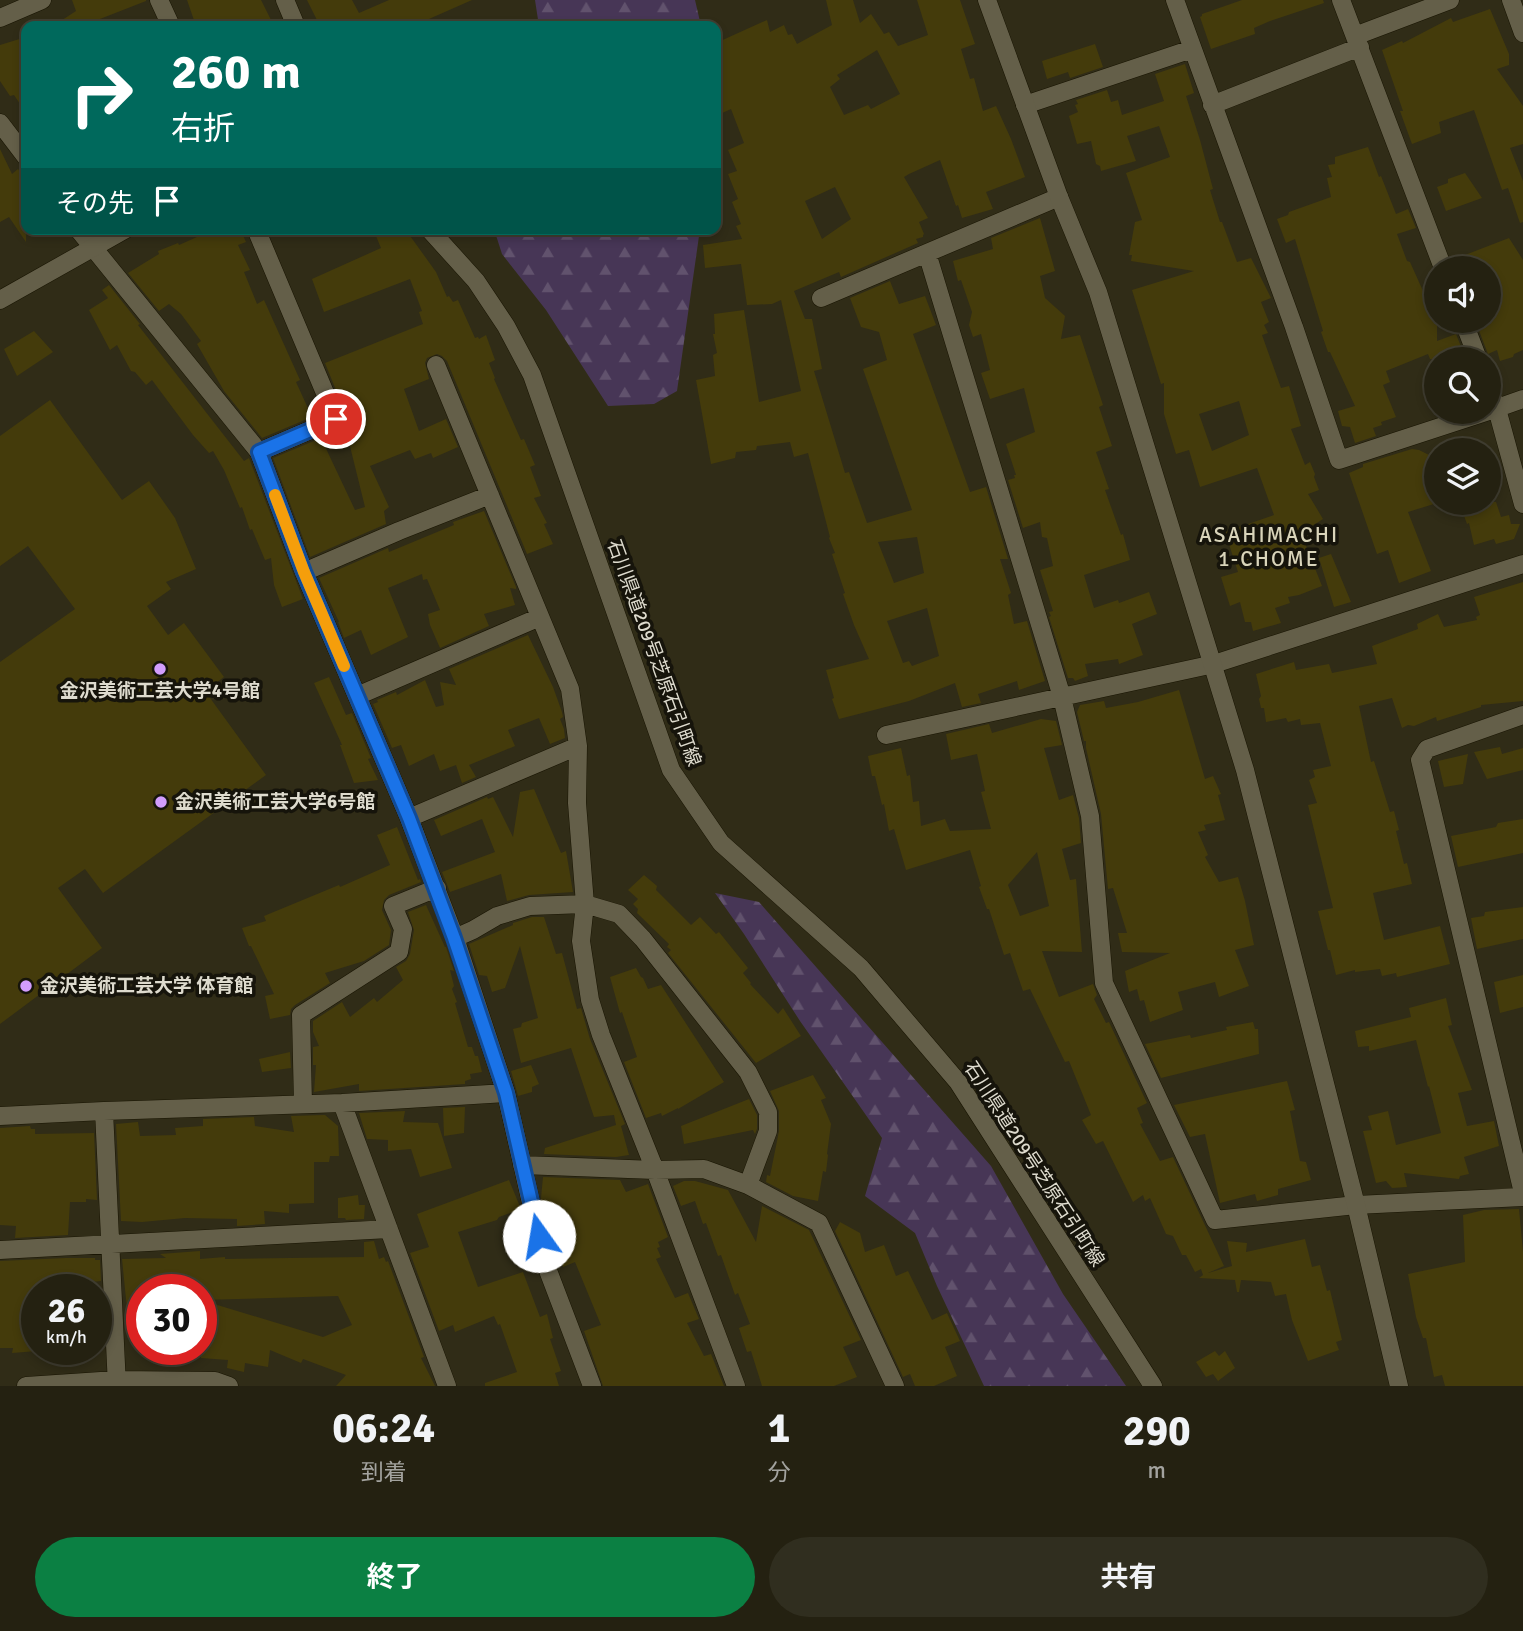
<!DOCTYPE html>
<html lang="ja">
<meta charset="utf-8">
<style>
body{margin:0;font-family:Signika,"Noto Sans JP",sans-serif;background:#302e1f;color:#f1f3f6;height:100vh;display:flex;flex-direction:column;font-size:26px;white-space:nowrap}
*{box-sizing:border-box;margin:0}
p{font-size:23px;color:#a3a39f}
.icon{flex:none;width:38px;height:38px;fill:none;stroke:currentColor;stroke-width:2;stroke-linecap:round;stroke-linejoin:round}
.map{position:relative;height:1386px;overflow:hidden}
.sheet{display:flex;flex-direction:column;background:#242111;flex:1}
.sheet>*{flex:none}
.top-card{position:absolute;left:21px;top:21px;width:700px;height:214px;border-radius:14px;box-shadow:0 4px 10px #0003,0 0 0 2px #413e31;background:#00695c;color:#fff;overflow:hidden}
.fabs{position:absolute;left:1424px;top:256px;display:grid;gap:14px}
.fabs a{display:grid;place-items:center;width:77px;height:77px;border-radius:50%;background:#242111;box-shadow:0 4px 10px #0003,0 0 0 2px #413e31;font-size:35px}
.speed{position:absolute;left:21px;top:1274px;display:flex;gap:14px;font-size:35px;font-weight:700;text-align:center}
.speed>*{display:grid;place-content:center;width:91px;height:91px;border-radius:50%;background:#242111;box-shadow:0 4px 10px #0003,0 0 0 2px #413e31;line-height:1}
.speed small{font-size:18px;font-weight:400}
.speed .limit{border:10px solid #d22;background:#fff;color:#111}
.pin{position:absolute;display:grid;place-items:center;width:60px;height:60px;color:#fff;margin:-30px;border:4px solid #fff;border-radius:50%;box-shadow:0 2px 7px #0007}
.me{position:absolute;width:77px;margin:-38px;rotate:347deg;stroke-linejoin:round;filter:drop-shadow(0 0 5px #0008)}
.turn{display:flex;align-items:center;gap:24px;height:147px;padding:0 35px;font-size:32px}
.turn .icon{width:91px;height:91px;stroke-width:2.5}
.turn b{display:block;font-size:49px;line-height:60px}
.then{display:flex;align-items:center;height:66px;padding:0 35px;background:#0003;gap:14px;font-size:26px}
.eta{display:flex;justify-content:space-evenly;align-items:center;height:119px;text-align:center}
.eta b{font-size:42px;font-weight:700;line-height:49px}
.action{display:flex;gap:14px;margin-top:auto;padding:14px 35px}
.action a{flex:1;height:80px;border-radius:42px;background:#0b8043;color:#fff;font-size:28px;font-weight:700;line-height:80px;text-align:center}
.action a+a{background:#302e1f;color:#f1f3f6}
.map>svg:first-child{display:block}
</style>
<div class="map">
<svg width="1523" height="1386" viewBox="0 0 1523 1386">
<defs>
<pattern id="forest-firs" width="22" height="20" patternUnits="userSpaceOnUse" patternTransform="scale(1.75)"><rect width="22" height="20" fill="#473656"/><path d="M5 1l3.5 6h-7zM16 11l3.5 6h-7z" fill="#61526d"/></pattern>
</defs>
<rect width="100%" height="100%" fill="#302c17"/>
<!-- forest -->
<path fill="url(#forest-firs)" d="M535,0H695L701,26H539Z
M494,229H700L677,391L654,404L608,406L546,310L502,254Z
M715,893L759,902L991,1166L1063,1294L1126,1386H984L937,1286L915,1233L865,1196L882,1138L800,1021L744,934Z"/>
<!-- building -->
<path fill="#443b0b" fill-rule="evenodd" d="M72,0H146V1L82,26H53L76,11Z
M187,0H261L274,26H196Z
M307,0H352L359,13L389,0H472L413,26H320Z
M826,0H853L860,23L871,14L884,34L889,32L898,46L928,35L917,0H960L975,44L961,49L970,79L974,78L983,111L996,106L1011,139L1025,177L986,192L993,209L962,218L958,205L956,206L940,160L909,174L904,177L928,218L919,222L924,234L923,235V237L916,239L918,243L841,277L839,272L794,291L805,319H812L822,369L814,371L845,473L849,472L867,523L912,510L863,369L887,360L879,332L861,327L850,298L890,281L899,304L925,296L936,325L913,334L970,492L986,487L1008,559H1000L1011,593L1008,595L1014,624L1027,621L1045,681L1019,690L1017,681L978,694L981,703L962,707L955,683L909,701L839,719L832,699L834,698L826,670L869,659L854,625L843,594L845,593L832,554L835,553L829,538L830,537L808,453L794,457L790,442L757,446L756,450L736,452L735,458L711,464L696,380L715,376L713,355L717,353L713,334H715L714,314L744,310L759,402L801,391L781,300L772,304L747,305L741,264L705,268L703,245L742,239L736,226L741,224L732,202L738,199L728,174L737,171L728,150L744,143L731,109L718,115L721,97L716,99V43L767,20L770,32L784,25L788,35L792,34L797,44L832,25ZM877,50L900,94L871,109L868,105L844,115L830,87L840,79L837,75ZM835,187L851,219L822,239L805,201ZM917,537L924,573L894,583L878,542ZM927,608L939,656L912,666L909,661L903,663L887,621Z
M1242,0H1323L1324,3L1270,21L1254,28L1255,34L1211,49L1200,17L1202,16V14Z
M1490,9L1509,54V65L1497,69L1523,106V144L1510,148L1523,181V222L1520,223L1508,188L1502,190L1474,110L1439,122L1441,133L1412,144L1400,111H1403L1382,50L1402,41L1403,43L1451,18L1453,22Z
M26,37V113L14,95L10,96L0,81V45Z
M1095,44L1103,67L1070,78L1068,72L1047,79L1042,61Z
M1185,64L1194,93L1186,96L1200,140L1213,189L1210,190L1220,222H1222L1237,262L1251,258L1271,298L1261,302L1269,322L1264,325L1268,333L1262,335L1281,388L1289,386L1301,426L1291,429L1305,465L1310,462L1315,474L1314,477L1319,490L1308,494L1323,519L1301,533L1322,586L1299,595L1288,597L1290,603L1275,608L1281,623L1253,631L1251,622H1245L1240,602L1230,606L1221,577L1238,572L1225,532L1274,515L1257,468L1200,487L1189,450L1176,454L1164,414V383L1161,384L1132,290L1194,271L1131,261L1132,255H1129L1135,222L1142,220L1126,173L1170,157L1159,126L1127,136L1136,161L1101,171L1100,166L1096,164L1091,141L1077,144L1069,116L1078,112L1075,105L1078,104L1076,100L1107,90L1111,102L1118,100L1122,115L1164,101L1155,74ZM1239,401L1249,435L1212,451L1199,414Z
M1368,147L1379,177L1381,176L1396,214L1408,209L1416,228L1397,234L1407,261L1410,262L1423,291L1437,286V341L1456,334L1466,359H1430L1428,354L1386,371L1390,382L1383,385L1396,417L1381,422L1382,425L1373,428L1376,436L1355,443L1350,427L1342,426L1338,411L1355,406L1330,352H1328L1321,332L1323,331L1295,239L1286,243L1277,219L1288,215L1289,212L1331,197L1327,178L1332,177L1328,165L1335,164V157Z
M0,149L12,174L18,169L26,179V242L9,217L0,222Z
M1465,173L1482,198L1446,211L1437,187L1448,183V179Z
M1040,218L1055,271L1040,276L1045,298L1065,316L1061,339L1080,335L1103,405L1099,407L1112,446L1096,452L1109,489L1105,490L1121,535L1123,534L1130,560L1084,575L1094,608L1118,600L1119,603L1149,592L1157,614L1132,624L1143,655L1119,664L1118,659L1085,664L1088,676L1075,681L1073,678H1068L1049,617L1051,616L1049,612L1053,611L1040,570L1053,566L1047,538L1042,537L1040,522L1023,528L1008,480L1015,478L1014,475H1016L1006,444L1035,432L1024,388L990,399L981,373L990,370L981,334L973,337L969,325L972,312L961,280L958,281L953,261L993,249L991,238Z
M215,229H240L246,242L238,245L250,270L244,272L257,304L264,300L300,380L296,382L312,417L262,438L224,391L197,344L201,341L181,314L169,304L159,311L128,273L159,254L158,251L178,243L179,245Z
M373,229H402L408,233L436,272L447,297L449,296L453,302L458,300L475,338L478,337L479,339L486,335L495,360L489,363L495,378L494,379L521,440L524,439L535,465L530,467L541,496L534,498L547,523L544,524L553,544L527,554L447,361L442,356L437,354L427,358L425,363L429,379L404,389L419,431L446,419L458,447L433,458L431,453L415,459L410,450L370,466L389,507L384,511L386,524L310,557L273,458L321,438L355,510L365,507L345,426L347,420L346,415L325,363L423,324L419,312L422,311L410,279L324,312L312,279L381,248Z
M1509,238L1523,260V350L1514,354L1513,357L1500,361L1497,350L1488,354L1475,320H1489V268H1454L1452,260Z
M109,285L140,324L138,325L244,461L249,458L303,599L282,607L274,585L271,558L265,560L252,529L250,530L242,507L240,508L224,470L213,451L209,453L193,435L152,380L146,385L135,372L131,371L117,345L110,350L89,310L108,298L102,290Z
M34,331L53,352L17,376L4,349Z
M50,400L122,500L149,481L175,518L196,569L166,582L171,589L147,606L168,635L184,623L224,677L205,691L266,775L103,893L85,869L58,888L102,948L0,1024V662L75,609L28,546L0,566V436Z
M1412,449L1419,450L1429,455L1437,452V503L1408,512L1431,571L1399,583L1388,550L1377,554L1349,473L1363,467V464Z
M1459,502H1496L1501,517L1509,515L1511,524H1520L1514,539L1496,544L1494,539L1474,545L1469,523L1467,524Z
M484,511L516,587V589L510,588L515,605L484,614L489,626L440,648L430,625L428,614L440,610L427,579L423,580L422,574L388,588L408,637L371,655L361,630L344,638L338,622H339L319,578L388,548L389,552L454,525L453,522Z
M1331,554L1351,602L1334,607L1319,558Z
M1523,582V701L1481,705V707L1437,721L1436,717L1414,726L1408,725L1402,728L1392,698L1359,706L1371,762L1374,761L1390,812L1394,811L1399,830L1396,831L1404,864L1407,863L1412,884L1373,893L1384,940L1440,926L1450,964L1397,977L1396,973L1382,976L1380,969L1355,972V970L1336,975L1330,950H1328L1318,911L1333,908L1308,805L1317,803L1309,780L1315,777L1313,770L1331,766L1320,723L1301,725L1300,719L1288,722L1286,718L1266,722L1264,708H1261L1259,699L1261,696L1256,674L1294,662L1296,670L1329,664L1332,673L1377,664L1372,646L1418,629L1417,624L1438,614L1444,627L1477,620L1476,617L1480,615L1474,597Z
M528,635L553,687L562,712L563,717L560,719L564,729L565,738L550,744L539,718L508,730L515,746L469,765L476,777L462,783L456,765L440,771L434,754L409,766L401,745L392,748L373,704L378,702L377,700L396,692L397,695L425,680L436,707L444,705L440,682L456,685L449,669Z
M329,677L346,715L352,713L371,758L368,759L378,780L354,783L340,745H342L314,683Z
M1179,690L1205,779L1213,776L1221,794L1218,795L1225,820L1204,825L1206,830L1198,832L1208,855L1205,857L1219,882L1238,877L1245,901L1254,945L1235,950L1249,986L1219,997L1215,982L1178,992L1183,1010L1150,1022L1144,1000L1140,1001L1137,989L1129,992L1125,971L1170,953L1122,952L1118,933H1127L1113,888L1108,889L1101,814L1086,748V741H1084L1077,712L1080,705L1104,701L1106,708L1138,702Z
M1041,719L1056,721L1062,745L1044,748L1059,800L1073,795L1079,818L1081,843L1062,849L1070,880L1076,879L1082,952L1042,951L1059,997L1093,984L1097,995L1094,999L1106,1023L1109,1022L1147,1103L1137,1108L1143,1123L1140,1124L1160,1161L1173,1157L1224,1266L1208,1273L1232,1266L1227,1241L1247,1243L1246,1252L1305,1239L1312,1267L1320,1265L1327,1291L1330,1290L1342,1340L1336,1342L1339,1350L1308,1361L1292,1320L1286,1294L1275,1296L1271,1282L1241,1280L1239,1292H1237L1235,1280L1199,1278L1203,1275L1201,1269L1195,1272L1186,1255H1182L1173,1236L1166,1234L1150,1198L1145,1201L1143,1195L1133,1202L1103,1141L1096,1144L1082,1120L1091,1115L1069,1061L1065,1062L1030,989L1023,991L1010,953L1004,955L989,909H987L979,887L981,886L970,850L906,870L894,829L889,831L884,804L882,805L875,776H872L868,756L901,748L907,776L910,775L913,802L919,801L921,826L945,819L950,831L991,829L981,792L985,791L977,754L951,760L946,734L989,724L992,733ZM1037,852L1049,906L1020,916L1008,885Z
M1500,747L1502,754L1523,748V770L1487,779L1474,752Z
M1468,754L1463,784L1444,787L1438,761Z
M534,789L561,853L566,851L573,892L529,895L507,901L501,874L450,892L442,872L495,852L482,819L441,836L434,820L487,797L488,799L493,797L513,837L520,792Z
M1523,819V853L1458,867L1451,836L1496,827L1498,823Z
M397,827L418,880L420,879L421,882L389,895L384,900L382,910L391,930L389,945L364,961L325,973L330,983L295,1005L291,1009L290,1015L270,1019L265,996L274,994L251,946H249L242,928L266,921L264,916L339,885L340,887L390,865L377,835Z
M644,875L657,886L656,890L691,925L700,917L716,934L719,932L748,968L743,973L751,983L750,984L778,1014L783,1008L801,1036L756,1063L668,953L671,950L667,947L669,944L637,913L638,909L633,904L638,899L628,890Z
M426,905L445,947H446L454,971L450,970L454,986L452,989L457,1002L455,1003L468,1047H472L475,1056H478L482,1072L470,1074L471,1079L465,1081V1084L359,1091V1084L314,1092L316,1065H313V1047L319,1046L313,1032V1021L342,1002L350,1017L374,998L377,1002L403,980L396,967L406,961L410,954L414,930L408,912Z
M1523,907V939L1477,949L1471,918L1484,916L1485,912Z
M532,917H544L556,954L562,953L577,1009L581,1008L590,1039L625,1124L621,1126L629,1155L616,1157L544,1154L545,1148L616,1125L614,1115L594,1117L571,1048L521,1063L513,1029L521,1027L522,1023L538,1018L520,946L505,988L492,992L487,976L479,975L469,944L513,925V923Z
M636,968L641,977L643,978L648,989L661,985L724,1082L678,1109V1108L662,1116L661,1113L646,1118L624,1062L637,1057L622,1012L620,1013L610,977Z
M1523,975V1007L1500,1013L1494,982Z
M1446,998L1452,1025L1448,1026L1472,1090L1458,1093L1467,1126L1494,1121L1499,1146L1464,1157L1469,1174L1460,1176L1459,1179L1404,1173L1407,1187L1392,1188L1386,1181L1376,1183L1363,1131L1372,1130L1368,1116L1388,1111L1396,1145L1441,1133L1429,1086L1428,1087L1416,1040L1369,1051V1046L1358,1047L1355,1031L1411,1017L1409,1008Z
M1253,1022L1255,1029H1258L1259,1054L1161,1078L1145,1044L1190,1035L1191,1038L1227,1030L1226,1027Z
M290,1052L291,1068L262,1072L259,1059Z
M531,1065L539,1084L532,1087V1092L518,1096L511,1071Z
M813,1075L826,1098L821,1100L831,1124L827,1154L828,1155L826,1172L823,1171L818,1201L793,1196L766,1182L767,1175L770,1176L779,1131V1111L770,1091Z
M1287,1081L1295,1110L1290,1111L1300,1161L1306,1162L1311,1180L1278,1189V1195L1257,1201L1255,1194L1220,1203L1205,1134L1190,1137L1174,1105Z
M749,1099L757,1115V1129L755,1134L753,1130L684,1144L681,1126Z
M465,1107L464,1133L444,1136L443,1108Z
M405,1111L403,1122L438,1123L452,1168L420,1177L411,1149L388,1151V1140L367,1139L359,1113Z
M325,1115L338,1126L339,1156H330L329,1162H314V1203L289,1204V1213L264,1211L265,1224L237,1226V1219L185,1218L142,1222L121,1221L116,1124L138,1122L140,1136L176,1135L175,1128L203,1126V1119L254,1117L255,1126L294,1132L291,1116Z
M30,1126L31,1129H35V1134L94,1133L97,1200L86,1199V1202H70L68,1235L15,1238L16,1226L0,1225V1128Z
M543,1177L620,1180L626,1192L648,1184L668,1237L658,1242L660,1247L657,1248L661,1257L656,1259L675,1298L688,1293L699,1319L687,1323L704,1356L711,1354L724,1386H603L584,1331L601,1325L575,1262L563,1267L547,1221L541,1198Z
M509,1180L521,1209L499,1217L497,1220L458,1232L478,1287L523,1272L540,1317L547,1314L553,1338L550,1339L561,1371L555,1373L559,1386H485V1383L517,1372L500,1324L498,1325L494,1316L455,1332L453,1325L439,1331L410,1253L429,1247L417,1214Z
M684,1181H695L728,1190L756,1242L762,1206L809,1230L861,1340L843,1347L857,1377L834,1386H762L751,1351L747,1352L739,1328L750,1324L738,1293L735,1295L721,1255L718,1256L706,1223L703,1224L695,1201L681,1206L673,1186Z
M358,1195L359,1205H365L364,1219L346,1220L345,1218H338V1198Z
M1519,1209L1523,1252V1386H1445L1442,1375L1434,1377L1426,1338H1423L1416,1317L1408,1274L1465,1262L1463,1215L1484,1210Z
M840,1222L860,1233L865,1252L884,1245L896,1276L908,1271L932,1320L947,1313L960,1341L945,1347L957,1376L934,1386H915L910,1374L903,1377L835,1231Z
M374,1241L379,1259L384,1257L386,1262L388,1261L424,1357L421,1358L435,1386H336L346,1375L303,1359L301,1363L270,1350L268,1367L245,1363L244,1372L227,1368L228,1360L201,1358V1300L323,1337L352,1325L338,1296L201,1300V1290H142V1338L130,1339L122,1259L166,1258L160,1254L200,1251V1259L225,1257V1259L364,1257V1242Z
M66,1258H95V1260H100L101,1281L55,1286V1290H37V1351L12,1353L13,1348H0V1261Z
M1215,1351L1219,1356L1225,1351L1235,1368L1218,1381L1213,1374L1206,1377L1196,1362Z"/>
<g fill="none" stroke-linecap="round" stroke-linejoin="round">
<!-- minor casing -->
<g stroke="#181402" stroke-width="19">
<path id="minor" d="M159,0L171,26
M285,0L296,26
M1175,0L1294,327L1339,460L1489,411
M1341,0L1443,268
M1511,0L1523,33
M0,18L42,0
M1355,36L1450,0
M1025,105L1192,49
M1212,105L1360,47
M0,123L26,157
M78,229L259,452L304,572L409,818L455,938L506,1093L544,1260L592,1386
M256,229L336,419L259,452
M927,253L1062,697L1090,816L1104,983L1215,1220L1356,1205L1523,1197
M821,298L1059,197
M1463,320L1478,359
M436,365L570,689L578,746L577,803L585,904L581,941L590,1000L601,1035L655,1170L736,1386
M1489,389L1497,409L1523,504
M1489,411L1523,399
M304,572L399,531L490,495
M357,696L540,617
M1523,715L1427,749L1420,760L1523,1193
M886,735L1214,664L1523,564
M409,818L578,746
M455,938L473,930L497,916L530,906L585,904L619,914L643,939L748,1072L768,1112V1131L748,1185
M342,1103L447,1386
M303,1104L301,1015L399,952L403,929L393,906L437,888
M104,1111L117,1386
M0,1116L104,1111L342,1103L506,1093
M522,1165L655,1170L704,1169L748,1185L819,1223L895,1386
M0,1250L389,1229
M26,1386L116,1380L215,1381L229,1386"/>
</g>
<!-- tertiary casing -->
<g stroke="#181402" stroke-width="19">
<path id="tertiary" d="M987,0L1059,197L1098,292L1245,770L1356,1205L1399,1386"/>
</g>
<!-- secondary casing -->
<g stroke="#181402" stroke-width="19">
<path id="secondary" d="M429,229L476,281L506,326L532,375L671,770L721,843L861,968L958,1082L1153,1386
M0,300L126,229"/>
</g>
<!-- minor -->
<use href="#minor" stroke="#645f49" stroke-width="18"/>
<!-- tertiary -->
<use href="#tertiary" stroke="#645f49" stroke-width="18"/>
<!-- secondary -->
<use href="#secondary" stroke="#645f49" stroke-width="18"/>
</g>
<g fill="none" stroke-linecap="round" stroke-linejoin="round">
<!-- route casing -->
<g stroke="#114b97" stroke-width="18">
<path id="route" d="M336,419L259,452L304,572L409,818L454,938L506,1093L539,1236"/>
</g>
<!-- route -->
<use href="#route" stroke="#1a73e8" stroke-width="12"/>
<!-- slow -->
<path stroke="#f59e0b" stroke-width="12" d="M275,495L304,572L344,666"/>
</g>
<!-- markers -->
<g fill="#d29dfd" stroke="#16140b" stroke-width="2.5">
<circle cx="160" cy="669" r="7"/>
<circle cx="161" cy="802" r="7"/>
<circle cx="26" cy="986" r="7"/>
</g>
<g text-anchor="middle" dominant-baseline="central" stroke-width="7" stroke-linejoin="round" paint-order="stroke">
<!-- street labels -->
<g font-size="19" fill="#dedbce" stroke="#16140b">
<text transform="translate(654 653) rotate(70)">石川県道209号芝原石引町線</text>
<text transform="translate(1034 1164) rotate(57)">石川県道209号芝原石引町線</text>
</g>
<!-- poi labels -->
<g font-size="19" font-weight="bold" fill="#dedbce" stroke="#16140b" text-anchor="start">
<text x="160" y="691" text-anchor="middle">金沢美術工芸大学4号館</text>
<text x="175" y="802">金沢美術工芸大学6号館</text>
<text x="40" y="986">金沢美術工芸大学 体育館</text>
</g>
<!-- neighbourhood labels -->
<g font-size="21" letter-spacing="2" fill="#d9d4ba" stroke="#16140b">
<text x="1269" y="535">ASAHIMACHI<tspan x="1269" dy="24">1-CHOME</tspan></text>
</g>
</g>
</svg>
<div class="fabs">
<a><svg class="icon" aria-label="sound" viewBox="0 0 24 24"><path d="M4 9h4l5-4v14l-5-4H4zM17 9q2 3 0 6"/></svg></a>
<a><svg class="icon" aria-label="search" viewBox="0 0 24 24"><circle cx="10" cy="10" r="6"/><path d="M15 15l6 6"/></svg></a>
<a><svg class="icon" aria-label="layers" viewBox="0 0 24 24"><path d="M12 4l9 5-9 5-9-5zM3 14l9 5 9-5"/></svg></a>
</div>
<div class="speed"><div>26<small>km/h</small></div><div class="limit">30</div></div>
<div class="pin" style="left:336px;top:419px;background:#d93025"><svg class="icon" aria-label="arrive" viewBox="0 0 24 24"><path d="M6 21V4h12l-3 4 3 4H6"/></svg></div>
<svg class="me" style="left:539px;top:1236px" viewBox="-20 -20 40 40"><circle r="19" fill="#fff"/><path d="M0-13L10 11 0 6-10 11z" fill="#1a73e8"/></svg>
<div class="top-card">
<div class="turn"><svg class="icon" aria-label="right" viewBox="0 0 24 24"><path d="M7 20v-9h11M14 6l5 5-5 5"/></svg><div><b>260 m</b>右折</div></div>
<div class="then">その先<svg class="icon" aria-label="arrive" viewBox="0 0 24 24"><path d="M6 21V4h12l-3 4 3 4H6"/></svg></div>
</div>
</div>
<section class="sheet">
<div class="eta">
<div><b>06:24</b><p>到着</p></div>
<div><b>1</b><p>分</p></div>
<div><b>290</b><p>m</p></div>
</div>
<div class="action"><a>終了</a><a>共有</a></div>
</section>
